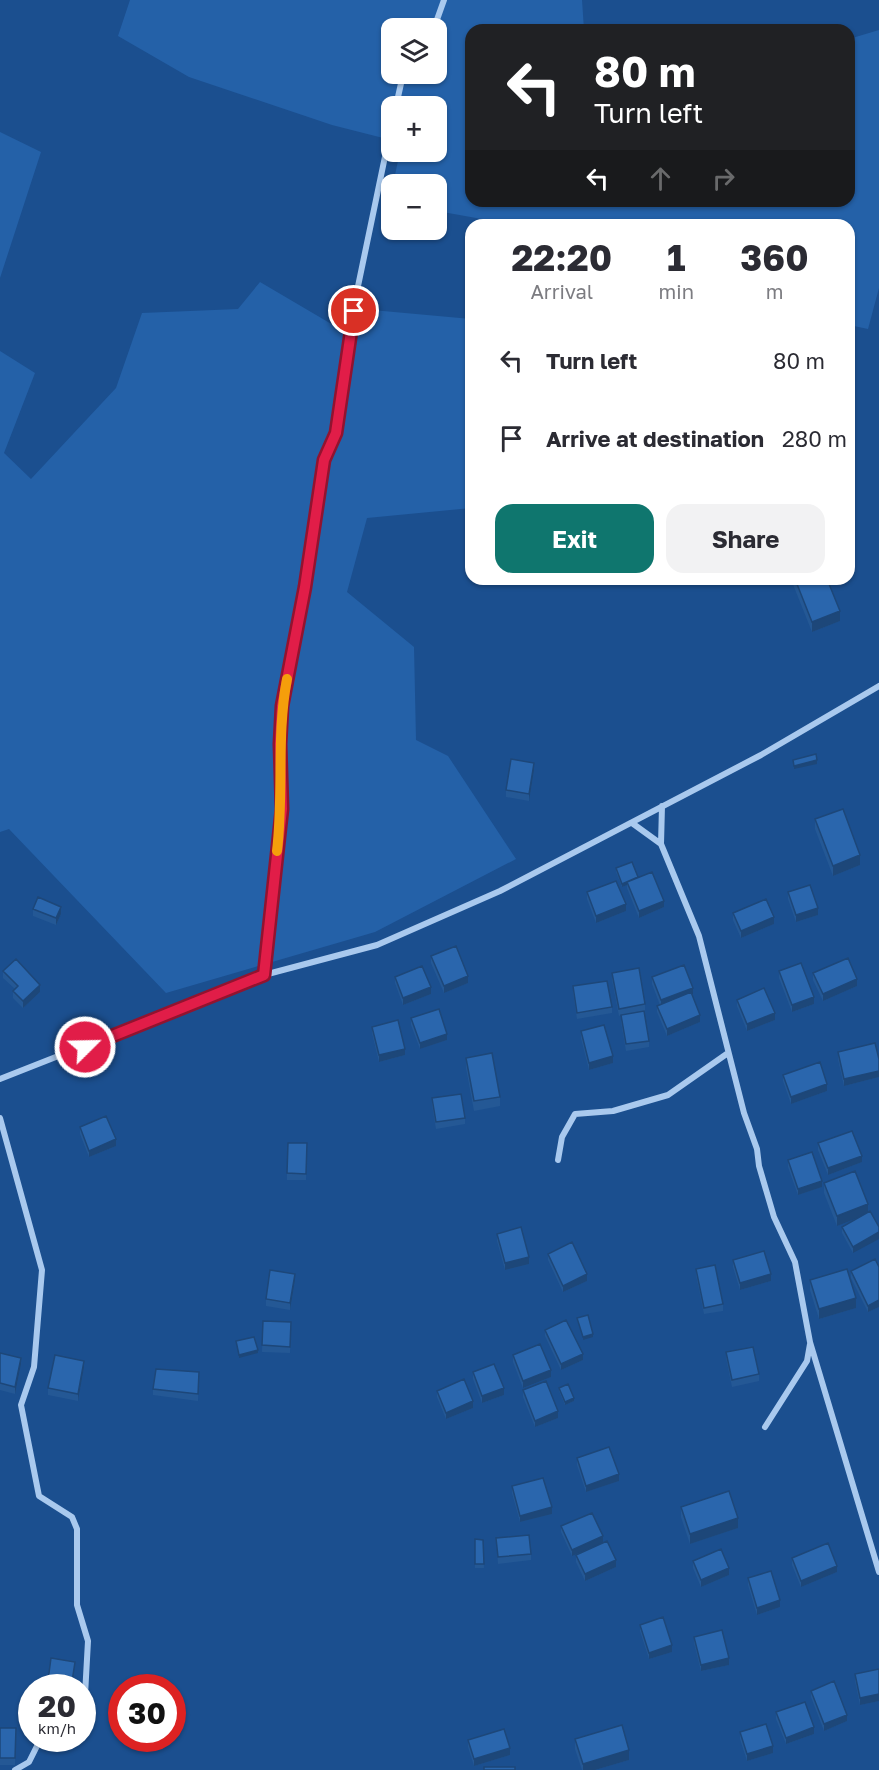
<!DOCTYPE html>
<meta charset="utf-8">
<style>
body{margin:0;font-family:"Golos Text",sans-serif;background:#f2f2f3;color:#2b2b33;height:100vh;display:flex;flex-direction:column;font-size:22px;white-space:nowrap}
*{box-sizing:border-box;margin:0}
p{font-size:20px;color:#7c7c81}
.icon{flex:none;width:33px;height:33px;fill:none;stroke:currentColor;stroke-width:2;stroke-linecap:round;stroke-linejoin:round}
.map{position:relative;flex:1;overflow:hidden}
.side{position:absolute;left:465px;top:219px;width:390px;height:366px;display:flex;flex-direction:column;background:#fff;border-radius:18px;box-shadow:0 2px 4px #0004}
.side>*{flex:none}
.banner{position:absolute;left:465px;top:24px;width:390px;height:183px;border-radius:18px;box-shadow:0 2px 4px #0004;background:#202124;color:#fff;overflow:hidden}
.tools{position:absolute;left:381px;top:18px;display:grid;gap:12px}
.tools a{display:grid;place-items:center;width:66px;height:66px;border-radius:12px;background:#fff;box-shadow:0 2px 4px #0004;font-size:30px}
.speed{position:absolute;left:18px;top:1674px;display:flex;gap:12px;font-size:30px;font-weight:700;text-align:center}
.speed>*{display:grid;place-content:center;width:78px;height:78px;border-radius:50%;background:#fff;box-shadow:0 2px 4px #0004;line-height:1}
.speed small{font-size:15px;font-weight:400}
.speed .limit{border:9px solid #d22;background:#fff;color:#111}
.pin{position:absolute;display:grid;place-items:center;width:51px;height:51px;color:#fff;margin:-26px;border:3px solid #fff;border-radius:50%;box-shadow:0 2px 6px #0007}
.me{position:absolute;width:66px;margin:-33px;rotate:67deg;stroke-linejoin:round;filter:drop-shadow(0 0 4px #0008)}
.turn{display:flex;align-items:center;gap:21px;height:126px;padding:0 30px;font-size:27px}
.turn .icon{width:78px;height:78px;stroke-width:2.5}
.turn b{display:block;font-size:42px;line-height:51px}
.lanes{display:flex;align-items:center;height:57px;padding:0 30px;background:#0003;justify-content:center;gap:30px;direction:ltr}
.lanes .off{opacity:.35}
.eta{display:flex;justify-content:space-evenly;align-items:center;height:102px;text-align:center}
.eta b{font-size:36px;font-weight:700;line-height:42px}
.cta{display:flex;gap:12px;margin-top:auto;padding:12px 30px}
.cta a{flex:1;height:69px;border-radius:18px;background:#0f766e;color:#fff;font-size:24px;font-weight:700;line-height:69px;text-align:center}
.cta a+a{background:#f2f2f3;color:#2b2b33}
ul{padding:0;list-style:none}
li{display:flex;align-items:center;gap:18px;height:78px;padding:0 30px}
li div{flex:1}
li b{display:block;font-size:22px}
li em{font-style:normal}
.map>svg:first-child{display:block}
</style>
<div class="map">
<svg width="879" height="1770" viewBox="0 0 879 1770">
<rect width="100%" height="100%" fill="#1b4f8f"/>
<!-- green -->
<path fill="#2461a8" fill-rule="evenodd" d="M130,0H582L584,30H471V201H849V39L879,30V288L868,329L849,325V225H515L437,211L436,184H393L400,152H436V106H392L391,140L332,125L189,77L118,36ZM392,28H436V74H392Z
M0,132L41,152L0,278Z
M260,282L345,332L361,309L471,319V508L367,518L347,592L414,647L416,740L448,756L516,859L375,932L166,993L9,829L0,832V351L35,373L4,453L31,479L116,388L142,313L238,309Z"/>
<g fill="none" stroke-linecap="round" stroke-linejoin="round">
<!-- minor -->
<path stroke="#a9c9ee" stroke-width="6" d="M434,28L444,0
M396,106L402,79L407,74
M662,806L661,844L699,936L744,1113L757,1149L759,1166L774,1217L795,1262L810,1342L879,1572
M632,823L661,844
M264,975L282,809L280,744L282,706L305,587L324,460L336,433L357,291L392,123
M0,1079L264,975L377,945L500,891L761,755L879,686
M0,1118L42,1270L34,1367L21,1405L39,1496L72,1517L77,1529V1605L88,1641L85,1695L82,1698
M558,1160L562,1137L575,1114L613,1111L668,1095L728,1053
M765,1427L807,1361L810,1344
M15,1770L29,1762L41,1738"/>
</g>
<!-- wall -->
<path fill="#245895" d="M792,579H827L840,621L812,632L792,582Z
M534,770L529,801L506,797V790Z
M815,819L860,865L833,876L815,829Z
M616,868L638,877L664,907L639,918L627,888V885L622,887L616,872Z
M587,892L626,911L596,923L587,899Z
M788,892L818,915L796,922L788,899Z
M33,909L61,914L56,925L33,916Z
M733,913L774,924L741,938L733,920Z
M431,956L468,983L444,993L431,963Z
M3,971L40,992L23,1008L13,998V991L15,989L3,978Z
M779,971L814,1004L792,1012L779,978Z
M612,973L645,1004V1011L627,1014L649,1041V1047L626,1051L621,1022V1015L619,1016L612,980Z
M813,973L857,986L823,1001L813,980Z
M395,977L431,994L403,1005L395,983Z
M652,977L693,994L692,995L700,1022L667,1036L657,1012V1006L660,1005L652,984Z
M573,986L612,1007V1013L577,1019L573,993Z
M737,1000L775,1020L747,1031L737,1006Z
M411,1018L447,1040L420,1049L411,1025Z
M372,1027L405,1055L379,1062L372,1033Z
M581,1031L613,1063L589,1070L581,1038Z
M838,1052L879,1059V1077L844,1086L838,1059Z
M466,1058L500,1097V1106L474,1111L466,1068Z
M783,1075L827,1091L791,1104L783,1081Z
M432,1098L465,1118V1124L436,1129L432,1105Z
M80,1127L116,1146L89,1157L80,1134Z
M307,1143L306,1180H287V1173Z
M818,1143L862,1162L828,1175L818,1150Z
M788,1160L822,1187L798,1195L788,1167Z
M824,1183L868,1204L853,1253L842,1233V1227L859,1217L837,1226L824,1193Z
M497,1234L529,1264L505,1270L497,1241Z
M548,1254L587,1281L563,1292L548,1260Z
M733,1260L771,1281L740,1290L733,1267Z
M879,1267V1307L868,1312L851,1278V1271Z
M696,1269L723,1304V1311L704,1314L696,1275Z
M295,1280L290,1310L266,1306V1299Z
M810,1280L856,1308L819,1319L810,1290Z
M263,1321L291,1322L290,1353L262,1352Z
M545,1330L583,1360L561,1370L545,1336Z
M726,1352L759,1374V1381L732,1387L726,1358Z
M0,1353L21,1364L15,1394L0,1390Z
M513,1355L551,1377L523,1388L513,1362Z
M84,1367L78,1401L48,1395V1388Z
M199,1372L198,1401L153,1395V1389Z
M473,1372L504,1395L482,1403L473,1379Z
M559,1388L574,1401L565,1405L559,1391Z
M523,1390L558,1418L535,1427L523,1397Z
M437,1391L473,1408L446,1419L437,1397Z
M577,1458L619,1481L586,1492L577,1465Z
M512,1486L552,1514L520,1522L512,1493Z
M681,1507L738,1528L690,1544L681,1517Z
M561,1526L603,1543L572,1556L561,1532Z
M496,1538L531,1554V1560L498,1564Z
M475,1539L483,1540L484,1568H475Z
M576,1555L616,1567L585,1581L576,1562Z
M792,1558L837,1572L801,1587L792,1565Z
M693,1561L729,1575L701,1587L693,1568Z
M748,1578L780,1607L757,1615L748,1585Z
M640,1625L672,1652L649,1659L640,1631Z
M694,1637L729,1665L701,1671L694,1643Z
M879,1669V1701L860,1705L855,1681V1674Z
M811,1691L847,1721L824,1731L811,1697Z
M776,1712L814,1734L786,1744L776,1719Z
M0,1728H16L15,1765H0Z
M740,1732L773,1753L747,1761L740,1739Z
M575,1739L629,1760L595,1770H582L575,1749Z
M468,1740L510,1755L474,1766L468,1747Z"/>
<!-- shaded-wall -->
<path fill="#1d4779" d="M840,611V621L812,632V622Z
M817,760V764L794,769V766Z
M534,763V770L529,801V794Z
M860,855V865L833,876V866Z
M627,882V885L622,887V884Z
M664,901V907L639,918V911Z
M626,904V911L596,923V916Z
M61,907V914L56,925V918Z
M818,908V915L796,922V915Z
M774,917V924L741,938V931Z
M468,976V983L444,993V986Z
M857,979V986L823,1001V994Z
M40,985V992L23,1008V1001Z
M431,987V994L403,1005V998Z
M693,988V994L661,1007V1000Z
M814,997V1004L792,1012V1005Z
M775,1013V1020L747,1031V1024Z
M700,1015V1022L667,1036V1029Z
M447,1034V1040L420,1049V1043Z
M405,1049V1055L379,1062V1055Z
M613,1056V1063L589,1070V1063Z
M879,1071V1077L844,1086V1079Z
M827,1084V1091L791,1104V1097Z
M116,1139V1146L89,1157V1151Z
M862,1156V1162L828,1175V1168Z
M822,1181V1187L798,1195V1189Z
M868,1204V1214L837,1226V1216Z
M879,1232V1239L853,1253V1247Z
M529,1257V1264L505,1270V1263Z
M295,1274V1280L290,1310V1303Z
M587,1274V1281L563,1292V1286Z
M771,1274V1281L740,1290V1283Z
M856,1298V1308L819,1319V1309Z
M879,1300V1307L868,1312V1306Z
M593,1334V1337L583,1340V1337Z
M258,1350V1353L239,1358V1355Z
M583,1354V1360L561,1370V1364Z
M21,1358V1364L15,1394V1387Z
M84,1361V1367L78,1401V1394Z
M551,1370V1377L523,1388V1381Z
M504,1388V1395L482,1403V1396Z
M574,1398V1401L565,1405V1402Z
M473,1401V1408L446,1419V1413Z
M558,1411V1418L535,1427V1421Z
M619,1474V1481L586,1492V1486Z
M552,1507V1514L520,1522V1516Z
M738,1518V1528L690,1544V1534Z
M603,1536V1543L572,1556V1550Z
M616,1560V1567L585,1581V1574Z
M837,1566V1572L801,1587V1581Z
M729,1568V1575L701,1587V1580Z
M780,1600V1607L757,1615V1608Z
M672,1645V1652L649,1659V1653Z
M729,1658V1665L701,1671V1665Z
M879,1694V1701L860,1705V1698Z
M847,1715V1721L824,1731V1724Z
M814,1727V1734L786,1744V1738Z
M773,1746V1753L747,1761V1754Z
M510,1748V1755L474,1766V1759Z
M629,1750V1760L595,1770H583V1764Z"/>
<!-- building -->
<path fill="#2a66ad" stroke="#1d4779" stroke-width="1.5" d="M795,579H827L840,611L812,622Z
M816,754L817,760L794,766L793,760Z
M511,759L534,763L529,794L506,790Z
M843,809L860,855L833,866L815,819Z
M632,862L638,877L622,884L616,868Z
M652,872L664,901L639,911L627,882Z
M616,881L626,904L596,916L587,892Z
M810,885L818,908L796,915L788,892Z
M38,897L61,907L56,918L33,909Z
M766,899L774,917L741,931L733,913Z
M456,946L468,976L444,986L431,956Z
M848,958L857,979L823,994L813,973Z
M16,959L40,985L23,1001L13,991L18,986L3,971Z
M801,963L814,997L792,1005L779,971Z
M684,965L693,988L661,1000L652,977Z
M422,966L431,987L403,998L395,977Z
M639,968L645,1004L619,1009L612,973Z
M607,981L612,1007L577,1013L573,986Z
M764,988L775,1013L747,1024L737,1000Z
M691,992L700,1015L667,1029L657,1006Z
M439,1009L447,1034L420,1043L411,1018Z
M644,1011L649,1041L626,1044L621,1015Z
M398,1020L405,1049L379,1055L372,1027Z
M604,1025L613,1056L589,1063L581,1031Z
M875,1043L879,1059V1071L844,1079L838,1052Z
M492,1053L500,1097L474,1101L466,1058Z
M820,1062L827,1084L791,1097L783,1075Z
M461,1094L465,1118L436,1122L432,1098Z
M106,1116L116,1139L89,1151L80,1127Z
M852,1131L862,1156L828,1168L818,1143Z
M288,1143H307L306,1174L287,1173Z
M812,1152L822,1181L798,1189L788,1160Z
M855,1171L868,1204L837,1216L824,1183Z
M870,1211L879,1227V1232L853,1247L842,1227Z
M521,1227L529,1257L505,1263L497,1234Z
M572,1242L587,1274L563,1286L548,1254Z
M764,1251L771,1274L740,1283L733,1260Z
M875,1259L879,1267V1300L868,1306L851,1271Z
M715,1265L723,1304L704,1308L696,1269Z
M847,1269L856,1298L819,1309L810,1280Z
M270,1270L295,1274L290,1303L266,1299Z
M588,1315L593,1334L583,1337L577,1318Z
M566,1320L583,1354L561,1364L545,1330Z
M263,1321L291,1322L290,1347L262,1345Z
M254,1337L258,1350L239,1355L236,1341Z
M540,1344L551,1370L523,1381L513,1355Z
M753,1347L759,1374L732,1380L726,1352Z
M0,1353L21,1358L15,1387L0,1383Z
M55,1355L84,1361L78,1394L48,1388Z
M494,1364L504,1388L482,1396L473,1372Z
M156,1369L199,1372L198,1394L153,1389Z
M464,1379L473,1401L446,1413L437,1391Z
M546,1381L558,1411L535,1421L523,1390Z
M568,1384L574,1398L565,1402L559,1388Z
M609,1447L619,1474L586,1486L577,1458Z
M543,1478L552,1507L520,1516L512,1486Z
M729,1491L738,1518L690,1534L681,1507Z
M592,1513L603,1536L572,1550L561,1526Z
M529,1535L531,1554L498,1557L496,1538Z
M475,1539L483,1540L484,1564H475Z
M607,1541L616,1560L585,1574L576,1555Z
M828,1543L837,1566L801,1581L792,1558Z
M721,1549L729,1568L701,1580L693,1561Z
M771,1571L780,1600L757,1608L748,1578Z
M663,1617L672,1645L649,1653L640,1625Z
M722,1630L729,1658L701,1665L694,1637Z
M51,1658L75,1662L71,1688H47Z
M879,1669V1694L860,1698L855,1674Z
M834,1681L847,1715L824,1724L811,1691Z
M805,1702L814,1727L786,1738L776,1712Z
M766,1724L773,1746L747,1754L740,1732Z
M622,1725L629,1750L583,1764L575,1739Z
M0,1728H16L15,1758H0Z
M504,1729L510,1748L474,1759L468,1740Z
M484,1767H515V1770H484Z"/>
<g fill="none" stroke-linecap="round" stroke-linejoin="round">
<!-- route casing -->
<g stroke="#92132f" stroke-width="15">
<path id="route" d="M85,1047L264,975L282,809L280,744L282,706L305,587L324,460L336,433L354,311"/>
</g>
<!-- route -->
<use href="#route" stroke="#e11d48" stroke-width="10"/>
<!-- slow -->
<path stroke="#f59e0b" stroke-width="10" d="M277,851C284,793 276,736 287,679"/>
</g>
</svg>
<div class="tools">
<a><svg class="icon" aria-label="layers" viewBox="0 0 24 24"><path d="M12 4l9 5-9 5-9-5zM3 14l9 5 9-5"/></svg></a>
<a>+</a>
<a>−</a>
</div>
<div class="speed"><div>20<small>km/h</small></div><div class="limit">30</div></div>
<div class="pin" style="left:354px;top:311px;background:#d93025"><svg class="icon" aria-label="arrive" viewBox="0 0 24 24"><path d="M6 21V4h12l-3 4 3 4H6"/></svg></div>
<svg class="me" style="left:85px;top:1047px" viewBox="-20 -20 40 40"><circle r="17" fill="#e11d48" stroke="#fff" stroke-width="3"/><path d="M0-11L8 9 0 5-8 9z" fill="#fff"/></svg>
<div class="banner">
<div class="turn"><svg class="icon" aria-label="left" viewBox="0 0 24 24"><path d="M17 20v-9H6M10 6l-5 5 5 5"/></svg><div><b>80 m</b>Turn left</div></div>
<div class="lanes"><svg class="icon" aria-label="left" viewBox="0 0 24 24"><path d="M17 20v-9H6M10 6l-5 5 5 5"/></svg><svg class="icon off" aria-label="ahead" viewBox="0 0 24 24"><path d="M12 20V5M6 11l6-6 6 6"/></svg><svg class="icon off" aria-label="right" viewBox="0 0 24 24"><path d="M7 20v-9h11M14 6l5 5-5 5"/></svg></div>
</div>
<section class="side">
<div class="eta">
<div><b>22:20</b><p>Arrival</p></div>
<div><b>1</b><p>min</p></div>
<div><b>360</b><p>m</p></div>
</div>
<ul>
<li><svg class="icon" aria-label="left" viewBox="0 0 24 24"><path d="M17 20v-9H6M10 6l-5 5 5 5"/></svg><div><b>Turn left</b></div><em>80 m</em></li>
<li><svg class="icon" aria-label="arrive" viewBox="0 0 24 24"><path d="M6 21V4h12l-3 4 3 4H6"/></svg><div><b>Arrive at destination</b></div><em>280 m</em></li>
</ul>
<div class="cta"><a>Exit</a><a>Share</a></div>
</section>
</div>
